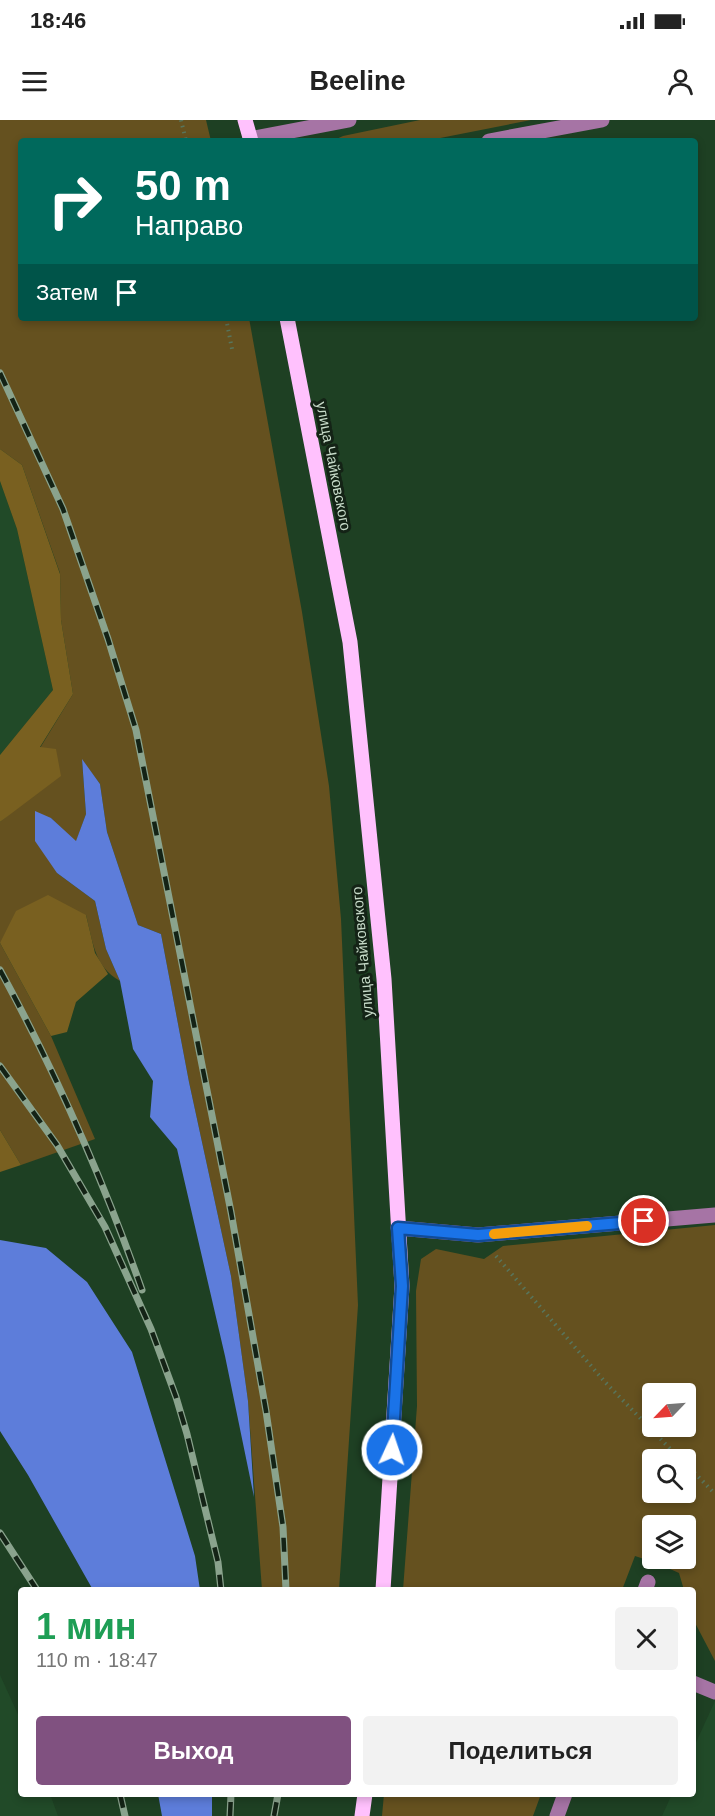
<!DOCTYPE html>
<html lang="ru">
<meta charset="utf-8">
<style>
body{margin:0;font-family:Helvetica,sans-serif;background:#f2f2f2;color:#222;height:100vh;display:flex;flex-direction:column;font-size:22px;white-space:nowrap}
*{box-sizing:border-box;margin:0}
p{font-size:20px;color:#767676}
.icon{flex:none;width:33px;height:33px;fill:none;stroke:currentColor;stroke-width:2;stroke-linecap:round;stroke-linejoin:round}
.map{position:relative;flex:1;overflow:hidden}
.details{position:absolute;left:18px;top:1467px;width:678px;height:210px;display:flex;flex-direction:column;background:#fff;border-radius:6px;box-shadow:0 3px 9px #0003}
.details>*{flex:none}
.guide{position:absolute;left:18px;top:18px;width:680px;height:183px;border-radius:6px;box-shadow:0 3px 9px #0003;background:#00695c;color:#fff;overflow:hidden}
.needle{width:39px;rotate:245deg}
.tools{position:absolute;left:642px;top:1263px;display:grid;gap:12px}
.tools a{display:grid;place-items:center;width:54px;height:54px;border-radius:6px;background:#fff;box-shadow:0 3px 9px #0003;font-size:30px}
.pin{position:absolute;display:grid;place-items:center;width:51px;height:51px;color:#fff;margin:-26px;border:3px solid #fff;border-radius:50%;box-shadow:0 2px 6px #0007}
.me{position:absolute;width:66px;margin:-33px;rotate:3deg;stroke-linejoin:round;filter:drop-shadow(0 0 4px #0008)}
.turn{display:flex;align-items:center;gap:21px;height:126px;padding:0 18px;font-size:27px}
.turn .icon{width:78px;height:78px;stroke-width:2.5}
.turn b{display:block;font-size:42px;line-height:51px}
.then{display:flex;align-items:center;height:57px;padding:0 18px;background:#0003;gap:12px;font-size:22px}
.round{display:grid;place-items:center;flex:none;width:63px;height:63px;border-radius:6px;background:#f2f2f2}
.summary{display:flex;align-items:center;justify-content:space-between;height:102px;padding:0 18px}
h1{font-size:36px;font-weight:600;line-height:45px;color:#1e9e55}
.button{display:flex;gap:12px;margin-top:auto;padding:12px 18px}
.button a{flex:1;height:69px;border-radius:6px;background:#805180;color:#fff;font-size:24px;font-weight:600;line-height:69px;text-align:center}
.button a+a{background:#f2f2f2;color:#222}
.status{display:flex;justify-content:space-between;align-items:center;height:42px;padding:0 30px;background:#fff;direction:ltr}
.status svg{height:16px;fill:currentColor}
header{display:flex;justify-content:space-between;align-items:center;height:78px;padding:0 18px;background:#fff;font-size:27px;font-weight:600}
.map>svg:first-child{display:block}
</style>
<div class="status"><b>18:46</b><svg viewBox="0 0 49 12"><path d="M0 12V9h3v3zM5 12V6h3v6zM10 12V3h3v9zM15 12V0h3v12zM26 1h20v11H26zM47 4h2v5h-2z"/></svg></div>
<header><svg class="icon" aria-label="menu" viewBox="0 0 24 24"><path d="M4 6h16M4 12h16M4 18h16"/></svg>Beeline<svg class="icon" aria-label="person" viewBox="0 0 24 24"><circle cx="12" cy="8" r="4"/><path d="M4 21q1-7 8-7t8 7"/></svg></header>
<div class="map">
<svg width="715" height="1696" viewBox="0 0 715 1696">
<rect width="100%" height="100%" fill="#1e4023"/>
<!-- built -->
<path fill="#214a28" d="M0,361L17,409L53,570L0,635Z
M0,1555L21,1601V1674H50L58,1696H0Z
M715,1581V1696H662L672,1674H693V1629Z"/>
<!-- green -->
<path fill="#65511f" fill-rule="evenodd" d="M0,0H206L211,21H21V198H249L302,492L329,666L341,799L358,1185L339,1470H262L248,1281L231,1156L189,962L161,814L138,805L107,712L100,664L82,640L86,694L76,722L51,698L57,753L95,781L106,829L120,861C94,846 93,822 86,795L0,823L51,916L95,1019L21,1045L0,1010V702L13,691L40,628L73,574L61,500L60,453L22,345L0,329Z
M420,0H531L425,21H332L343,16Z
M715,1105V1541L693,1499V1470H684L679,1453L659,1444L635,1436L622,1470H403L417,1286L416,1171L421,1139L436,1129L484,1139L503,1126ZM652,1274H686V1306H652ZM652,1340H686V1372H652ZM652,1406H686V1438H652Z
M384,1674H541L533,1696H382Z"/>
<!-- forest -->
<path fill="#796020" d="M0,329L22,345L60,454L61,500L73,574L40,627L56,629L61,656L0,702V635L53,570L17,409L0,361Z
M48,775L86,795L95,833L108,854L76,882L67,912L51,916L0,823L16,791Z
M0,1010L21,1045L0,1052Z"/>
<!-- water -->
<path fill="#5d7dda" d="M82,639L100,664L107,712L138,805L161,814L189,962L231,1156L248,1281L254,1377L225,1236L177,1029L150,997L153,961L133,929L120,861L106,829L95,781L57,753L35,721V691L51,698L76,721L86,694Z
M0,1120L46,1128L87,1162L132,1232L195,1436L200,1470H93L28,1355L0,1311Z
M158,1674H212V1696H162Z"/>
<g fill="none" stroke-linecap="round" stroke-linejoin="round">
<!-- path -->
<path stroke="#58755c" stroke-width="4" stroke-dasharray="1.5 4.5" stroke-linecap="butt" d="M181,0L186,21
M226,198L232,229
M496,1136L605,1262L681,1340
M686,1344L715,1374"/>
<!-- minor -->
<path stroke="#a674a5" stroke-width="15" d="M250,19L349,0
M489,21L602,0
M398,1108L478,1115L715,1095
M645,1470L648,1462
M693,1563L715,1572
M557,1696L565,1674"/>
<!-- major -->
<path stroke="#ffc1fd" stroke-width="15" d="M245,0L251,21
M287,198L350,522L384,859L402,1166L383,1470
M362,1696L365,1674"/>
<!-- rail casing -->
<g stroke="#8aa38d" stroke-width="7">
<path id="rail" d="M0,253L63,389L108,519L136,610L231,1092L266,1291L283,1407L286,1470
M0,850C56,953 103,1059 142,1170
M0,946L57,1025L105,1107L151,1209L176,1277L187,1314L218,1442L221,1470
M0,1413L37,1470
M120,1674L125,1696
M230,1696L231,1674
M274,1696L278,1674"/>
</g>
<!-- rail -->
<use href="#rail" stroke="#142316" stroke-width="4.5" stroke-dasharray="14" stroke-linecap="butt"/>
</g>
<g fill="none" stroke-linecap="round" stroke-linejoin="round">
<!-- route casing -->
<g stroke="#114b97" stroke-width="15">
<path id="route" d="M392,1330L402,1166L398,1108L478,1115L644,1101"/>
</g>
<!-- route -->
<use href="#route" stroke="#1a73e8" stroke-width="10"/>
<!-- slow -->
<path stroke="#f59e0b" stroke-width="10" d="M494,1114L587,1106"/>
</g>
<g text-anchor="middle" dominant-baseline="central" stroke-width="6" stroke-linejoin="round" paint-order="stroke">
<!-- street labels -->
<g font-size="15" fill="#c6dac8" stroke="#142316">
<text transform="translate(334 346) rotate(79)">улица Чайковского</text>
<text transform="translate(362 832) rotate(-95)">улица Чайковского</text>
</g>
</g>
</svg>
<div class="tools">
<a><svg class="needle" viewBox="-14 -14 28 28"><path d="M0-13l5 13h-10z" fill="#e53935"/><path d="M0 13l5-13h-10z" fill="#767676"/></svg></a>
<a><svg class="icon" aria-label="search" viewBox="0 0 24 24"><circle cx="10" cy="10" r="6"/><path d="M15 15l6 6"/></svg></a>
<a><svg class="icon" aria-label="layers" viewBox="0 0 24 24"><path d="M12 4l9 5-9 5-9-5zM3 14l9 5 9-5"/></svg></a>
</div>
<div class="pin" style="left:644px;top:1101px;background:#d93025"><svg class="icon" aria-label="arrive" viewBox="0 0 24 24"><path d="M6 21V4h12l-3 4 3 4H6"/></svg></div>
<svg class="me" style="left:392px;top:1330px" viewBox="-20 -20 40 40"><circle r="17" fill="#1a73e8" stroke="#fff" stroke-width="3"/><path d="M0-11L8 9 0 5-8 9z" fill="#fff"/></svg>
<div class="guide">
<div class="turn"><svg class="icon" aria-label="right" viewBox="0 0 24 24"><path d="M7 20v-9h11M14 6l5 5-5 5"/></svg><div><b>50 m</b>Направо</div></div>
<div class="then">Затем<svg class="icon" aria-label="arrive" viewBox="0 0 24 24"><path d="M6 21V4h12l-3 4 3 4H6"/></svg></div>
</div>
<section class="details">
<div class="summary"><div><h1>1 мин</h1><p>110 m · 18:47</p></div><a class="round"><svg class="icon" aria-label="close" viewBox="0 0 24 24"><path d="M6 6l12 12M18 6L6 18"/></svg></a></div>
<div class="button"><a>Выход</a><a>Поделиться</a></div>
</section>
</div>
